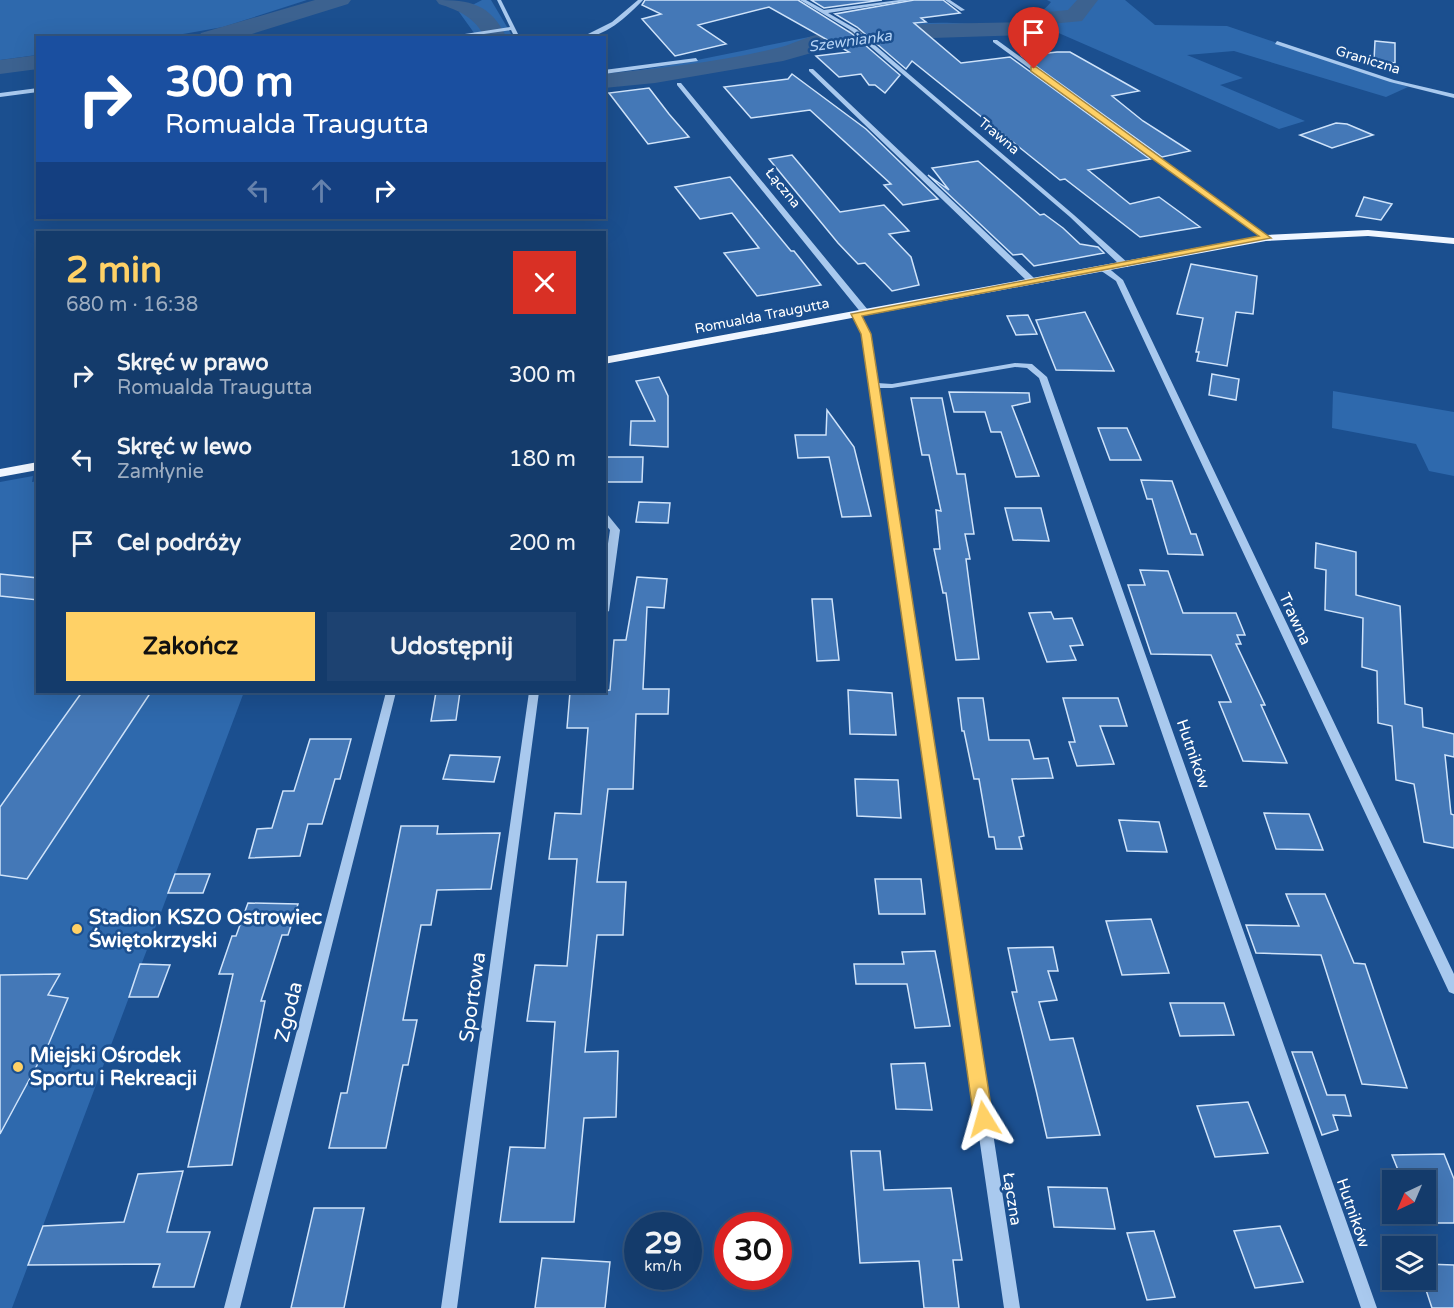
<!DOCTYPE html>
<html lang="pl">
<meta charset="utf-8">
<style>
body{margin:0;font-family:"Varela Round",sans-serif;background:#1d4271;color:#f1f3f6;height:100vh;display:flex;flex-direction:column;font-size:22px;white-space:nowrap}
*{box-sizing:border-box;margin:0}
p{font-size:20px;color:#9dadc1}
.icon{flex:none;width:33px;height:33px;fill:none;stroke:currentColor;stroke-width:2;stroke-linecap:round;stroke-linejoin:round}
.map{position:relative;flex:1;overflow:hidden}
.side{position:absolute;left:36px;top:231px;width:570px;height:462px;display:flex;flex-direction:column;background:#143b6b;border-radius:0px;box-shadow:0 6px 24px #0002,0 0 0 2px #33557e}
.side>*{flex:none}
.guide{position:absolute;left:36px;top:36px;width:570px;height:183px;border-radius:0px;box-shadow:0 6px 24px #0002,0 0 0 2px #33557e;background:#1a4fa0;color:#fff;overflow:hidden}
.needle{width:39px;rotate:224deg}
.fabs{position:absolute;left:1382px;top:1170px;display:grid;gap:12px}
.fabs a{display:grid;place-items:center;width:54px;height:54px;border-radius:0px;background:#143b6b;box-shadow:0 6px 24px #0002,0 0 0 2px #33557e;font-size:30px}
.speed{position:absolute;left:624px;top:1212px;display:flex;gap:12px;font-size:30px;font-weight:700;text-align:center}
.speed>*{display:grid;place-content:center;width:78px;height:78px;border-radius:50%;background:#143b6b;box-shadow:0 6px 24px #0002,0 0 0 2px #33557e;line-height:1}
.speed small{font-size:15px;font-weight:400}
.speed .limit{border:9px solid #d22;background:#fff;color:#111}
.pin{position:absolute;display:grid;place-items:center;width:51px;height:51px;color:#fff;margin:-62px -26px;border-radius:50% 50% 50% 0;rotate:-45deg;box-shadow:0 0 6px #0007}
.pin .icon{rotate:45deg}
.me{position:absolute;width:66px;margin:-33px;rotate:352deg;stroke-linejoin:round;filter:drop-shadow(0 0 4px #0008)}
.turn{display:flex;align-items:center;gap:21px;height:126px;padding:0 30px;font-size:27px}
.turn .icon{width:78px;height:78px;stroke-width:2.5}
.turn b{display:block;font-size:42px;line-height:51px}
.lanes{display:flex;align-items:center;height:57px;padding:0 30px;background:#0003;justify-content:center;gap:30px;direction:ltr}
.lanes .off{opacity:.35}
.round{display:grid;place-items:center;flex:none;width:63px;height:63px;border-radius:0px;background:#1d4271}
.overview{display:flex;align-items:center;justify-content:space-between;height:102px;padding:0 30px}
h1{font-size:36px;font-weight:700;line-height:45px;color:#ffd166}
.primary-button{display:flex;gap:12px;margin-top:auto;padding:12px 30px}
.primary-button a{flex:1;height:69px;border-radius:0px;background:#ffd166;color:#111;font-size:24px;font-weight:700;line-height:69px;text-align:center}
.primary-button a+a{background:#1d4271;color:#f1f3f6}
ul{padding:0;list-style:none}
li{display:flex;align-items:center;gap:18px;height:84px;padding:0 30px}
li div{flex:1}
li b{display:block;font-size:22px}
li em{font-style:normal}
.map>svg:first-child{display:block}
</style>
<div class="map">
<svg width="1454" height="1308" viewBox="0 0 1454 1308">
<rect width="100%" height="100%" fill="#1b4f8f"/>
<!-- green -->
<path fill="#2e69ad" d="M0,0H307L223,27L166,37L38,38L37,55L0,60Z
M482,0H491L513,37H477L459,12Z
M1047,0H1125L1155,25L1227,26L1408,87L1386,97L1234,51L1187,55L1243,78L1220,85L1305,121L1279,129L1054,31L897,35L847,41L671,77L605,83V74C721,63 835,20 953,23C985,24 1029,30 1051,2Z
M1333,391L1454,412V476L1429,471L1416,444L1332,428Z
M33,476L32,482L38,481V692H244L12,1308H0V482Z"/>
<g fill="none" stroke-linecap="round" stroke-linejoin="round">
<!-- river -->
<path fill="#3c6290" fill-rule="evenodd" d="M315,0H351L348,4L239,38H198L201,33Z
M436,0C470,0 490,3 507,38H485C476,18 458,10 439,4Z
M1077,0H1098L1082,21L1050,24L1027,35L901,39L836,46L783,61L655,83L604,88V74C662,68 721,62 777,48C791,45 803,38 816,35C884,22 954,24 1023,22L1037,13L1068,10Z
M38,55V69L0,74V60Z"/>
</g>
<!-- building -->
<path fill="#4478b7" stroke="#cfe3fa" stroke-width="1.5" d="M645,0H798L851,33L900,75L885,93L875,85H869L861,74L839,77L816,56L849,52L769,7L698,25L726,44L675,56L642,19L661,14L642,5Z
M811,0H882L824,8Z
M914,0H943L960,13L921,18L926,22L914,23L961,63L1010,57L1150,159L1088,170L1130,204L1159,197L1200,227L1140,237L1065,179L1060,180L912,61L906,69L857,27L835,14Z
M1375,41L1395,43V63L1374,60Z
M1057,52H1070L1139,91L1112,96L1143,121L1190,151L1162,157L1022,56Z
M792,74L866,129L938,199L903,205L884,185L891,184L810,110L751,118L724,87L788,79Z
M649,88L669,114L689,137L648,144L609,93Z
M1336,123L1347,124L1373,135L1332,148L1300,135Z
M792,155L840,212L884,205L909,231L889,234L911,257L919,285L892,291L865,263L858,264L838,243L769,159Z
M978,161L1040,215L1044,214L1063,228L1080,244L1098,247L1104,253L1034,266L1022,254L1013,255L928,175L949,190L932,168Z
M730,177L791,251H794L821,285L757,296L724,253L759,248L732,213L700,219L675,187Z
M1364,197L1392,204L1381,220L1356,216Z
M1191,264L1257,276L1253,314L1236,312L1227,366L1197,361L1199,352H1196L1203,318L1177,314Z
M1085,312L1114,371L1056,370L1036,320Z
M1028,315L1037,334L1016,335L1007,316Z
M1212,374L1239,379L1236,400L1209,395Z
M659,377L668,396V447L630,445L631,421H655L636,381Z
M949,392L1029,393L1030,402L1012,406L1039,476L1016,477L1001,432H991L985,412H954Z
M911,398H942L957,474H965L974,534H965L970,559H966L979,659L956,660L946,593H943L934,549H940L936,510L941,511L929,455H922Z
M827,410L854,447L871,516L842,517L829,457L798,458L795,435H826Z
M1098,428H1127L1141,460H1110Z
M607,457H643L642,482H605Z
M1141,480L1172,481L1191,534H1196L1203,555L1168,554L1152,499H1147Z
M639,502L670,503L668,523L636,522Z
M1005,508H1041L1049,541L1013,540Z
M1316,543L1356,552V595L1400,606L1405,704L1422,708L1423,727L1454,734V757L1445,755L1451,814L1454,815V848L1424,842L1414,784L1396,780L1392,726L1378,723L1377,671L1362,667L1363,618L1325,610L1326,570L1315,568Z
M1140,570L1168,571L1183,613H1236L1245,635H1237L1241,644H1236L1265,705H1261L1287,763L1243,761L1219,702H1231L1211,655L1151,654L1128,585H1145Z
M0,574L38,578V600L0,596Z
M637,577L667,579L664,608L647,607L643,689H669L668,714H636L633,789H608L597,882H626L623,935H597L585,1052L618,1051L616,1117L584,1118L574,1222H500L510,1147L545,1148L555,1022L527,1021L535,965L567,966L577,859H549L555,813L581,814L588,728H567L570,692L610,690L614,640H626Z
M812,599H832L839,660L817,661Z
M1051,612L1054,619L1072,618L1083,645L1070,646L1076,660L1047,662L1029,613Z
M848,690L892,693L896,735L850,734Z
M82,692H151L27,879L0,875V807Z
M436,692H460L456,720L431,721Z
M958,698H983L989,740H1029L1034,759L1048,758L1053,778L1012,779L1024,836L1019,837L1022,849H996L994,837H989L979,779H974L964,731H962Z
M1063,698H1118L1127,726H1100L1114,764L1077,766L1069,742H1075Z
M310,739H351L340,779H335L322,824H308L300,856L249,858L257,829L272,828L283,791H294Z
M450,755L500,757L494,782L443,779Z
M855,779L898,780L901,818L857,816Z
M1264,813L1309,814L1323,850L1276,849Z
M1119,820L1159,822L1167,852L1127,851Z
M401,826H438L437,834L500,833L491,889L437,890L431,925H421L403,1020H417L408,1065H403L386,1148H329L341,1093H347Z
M175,874H210L203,893H168Z
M875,879H921L925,914H879Z
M1286,894H1325L1354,963L1365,964L1407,1088L1362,1084L1321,955L1256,953L1246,925L1299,926Z
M248,903L298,904L288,935H282L261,1001H265L232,1165L188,1167L233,974H219L232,936H236Z
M1151,919L1169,973L1122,975L1106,921Z
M1053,947L1058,971H1048L1057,1000L1039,1002L1050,1040L1073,1038L1100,1135L1047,1138L1036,1090L1012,992H1017L1008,948Z
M935,951L950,1026L915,1028L907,984H856L854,964H904L902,952Z
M140,964L170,965L158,997H129Z
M60,974L48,995L68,998L49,1043L0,1134V975Z
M1170,1003H1224L1234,1035L1180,1036Z
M1292,1052H1312L1327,1095H1345L1351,1116L1333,1115L1338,1130L1322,1135Z
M925,1063L932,1110L896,1109L891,1064Z
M1248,1102L1268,1153L1215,1157L1197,1106Z
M851,1151H880L884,1190L951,1188L962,1260H953L959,1308H924L919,1261L860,1263Z
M1444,1154L1454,1179V1223H1419L1415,1214H1425V1180H1402L1392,1155Z
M183,1171L167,1232H210L194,1287H153L160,1264L28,1265L43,1226L124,1222L138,1174Z
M1048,1187L1107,1188L1115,1229L1054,1227Z
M314,1208H364L344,1308H291Z
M1280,1226L1303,1282L1255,1288L1234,1231Z
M1154,1231L1175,1297L1147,1300L1127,1233Z
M542,1258L610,1262L605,1308H535Z
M1425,1264L1454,1265V1308H1432L1425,1287Z"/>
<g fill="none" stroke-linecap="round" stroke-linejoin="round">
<!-- minor -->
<path fill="#a9c9ee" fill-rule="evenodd" d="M497,0H501L520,38H515L511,30L456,38H439L510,27Z
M638,0H643C627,17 604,38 580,38L612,22Z
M800,0H806L824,10L899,0H912L828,13L856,29L1074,215L1128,263V267H1122L1070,217L852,31Z
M945,0H950L965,10L961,11Z
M993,40H997L1268,237V239H1264L993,42Z
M1277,41L1394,80L1454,94V98L1390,82L1275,44Z
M696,58L698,61L604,74V70Z
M809,69H813L1034,278V282H1028L809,71Z
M677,83H681L868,310V314H862L677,85Z
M38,88V92L0,97V93Z
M1100,266H1106L1123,280L1454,974V994L1449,992L1116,281L1100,270Z
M853,312H859L870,334L877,383L892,384L1015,363L1032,364L1047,377L1377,1308H1361L1039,378L1027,368L1015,367L892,388H878L1020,1308H1004L862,334L852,314Z
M604,513L607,514L620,530L609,611L604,614V571L610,530L604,523Z
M386,692H396L240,1308H224Z
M529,692H539L457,1308H441Z"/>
<!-- major -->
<path fill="#f0f6ff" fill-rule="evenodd" d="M1368,230L1454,238V244L1368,236L1266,241L604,364V357L1266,235Z
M38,462V470L0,477V469Z"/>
</g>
<!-- route -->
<path fill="#ffd166" stroke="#a68842" stroke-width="1.5" d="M1031,67H1036L1271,238L862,316L871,334L993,1119L990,1125L984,1128L977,1125L974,1119L861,334L851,314L1259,236L1031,71Z"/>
<!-- markers -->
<g fill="#ffd166" stroke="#1b4f8f" stroke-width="2">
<circle cx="77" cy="929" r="6"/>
<circle cx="18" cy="1067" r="6"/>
</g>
<g text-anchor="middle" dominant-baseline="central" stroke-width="5" stroke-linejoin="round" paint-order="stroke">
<!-- far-street labels -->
<g font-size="14" fill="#fff" stroke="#1b4f8f">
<text transform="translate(1368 60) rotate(17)">Graniczna</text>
<text transform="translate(999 136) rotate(40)">Trawna</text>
<text transform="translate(783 188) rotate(51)">Łączna</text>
<text transform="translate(762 316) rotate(-11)">Romualda Traugutta</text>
</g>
<!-- far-water labels -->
<g font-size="15" font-style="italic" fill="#b5d3f5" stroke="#1b4f8f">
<text transform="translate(850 41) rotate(-8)">Szewnianka</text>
</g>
<!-- street labels -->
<g font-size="16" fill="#fff" stroke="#1b4f8f">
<text transform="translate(1295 619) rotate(65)">Trawna</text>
<text transform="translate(1193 754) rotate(71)">Hutników</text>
<text transform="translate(1012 1199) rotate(81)">Łączna</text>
<text transform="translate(1353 1213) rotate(71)">Hutników</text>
</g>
<!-- near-poi labels -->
<g font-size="20" font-weight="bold" fill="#fff" stroke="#1b4f8f" text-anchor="start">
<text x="89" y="918">Stadion KSZO Ostrowiec<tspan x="89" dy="23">Świętokrzyski</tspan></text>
<text x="30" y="1056">Miejski Ośrodek<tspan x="30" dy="23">Sportu i Rekreacji</tspan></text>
</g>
<!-- near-street labels -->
<g font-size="20" fill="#fff" stroke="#1b4f8f">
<text transform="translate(473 997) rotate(-82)">Sportowa</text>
<text transform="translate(289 1012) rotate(-76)">Zgoda</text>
</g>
</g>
</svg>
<div class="fabs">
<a><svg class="needle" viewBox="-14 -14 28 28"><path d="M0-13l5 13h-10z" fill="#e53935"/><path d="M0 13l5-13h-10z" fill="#9dadc1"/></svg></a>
<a><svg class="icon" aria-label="layers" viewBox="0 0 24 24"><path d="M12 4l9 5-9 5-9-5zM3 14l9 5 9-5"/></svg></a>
</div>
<div class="speed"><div>29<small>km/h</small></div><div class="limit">30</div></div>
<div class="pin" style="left:1034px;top:69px;background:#d93025"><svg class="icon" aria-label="arrive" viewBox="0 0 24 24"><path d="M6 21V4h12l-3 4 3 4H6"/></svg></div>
<svg class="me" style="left:984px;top:1119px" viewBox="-20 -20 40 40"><path d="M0-17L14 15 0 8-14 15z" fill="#ffd166" stroke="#fff" stroke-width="4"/></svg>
<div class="guide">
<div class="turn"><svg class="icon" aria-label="right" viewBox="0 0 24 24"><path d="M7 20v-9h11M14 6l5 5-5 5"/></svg><div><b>300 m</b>Romualda Traugutta</div></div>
<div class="lanes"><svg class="icon off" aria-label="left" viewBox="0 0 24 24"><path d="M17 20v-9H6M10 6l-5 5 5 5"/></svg><svg class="icon off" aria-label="ahead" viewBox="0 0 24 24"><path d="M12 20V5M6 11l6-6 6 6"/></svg><svg class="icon" aria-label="right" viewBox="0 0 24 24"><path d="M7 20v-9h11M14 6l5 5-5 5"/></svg></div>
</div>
<section class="side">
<div class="overview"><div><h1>2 min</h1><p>680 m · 16:38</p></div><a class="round" style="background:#d93025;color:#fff"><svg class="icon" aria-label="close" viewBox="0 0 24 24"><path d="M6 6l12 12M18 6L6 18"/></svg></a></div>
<ul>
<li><svg class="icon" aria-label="right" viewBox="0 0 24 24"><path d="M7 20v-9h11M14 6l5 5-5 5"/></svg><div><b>Skręć w prawo</b><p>Romualda Traugutta</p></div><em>300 m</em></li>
<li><svg class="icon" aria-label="left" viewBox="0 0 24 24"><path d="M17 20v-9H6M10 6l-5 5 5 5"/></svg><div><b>Skręć w lewo</b><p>Zamłynie</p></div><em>180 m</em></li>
<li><svg class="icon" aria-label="arrive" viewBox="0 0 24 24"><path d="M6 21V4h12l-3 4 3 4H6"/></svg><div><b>Cel podróży</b></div><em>200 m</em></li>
</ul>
<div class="primary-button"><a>Zakończ</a><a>Udostępnij</a></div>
</section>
</div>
